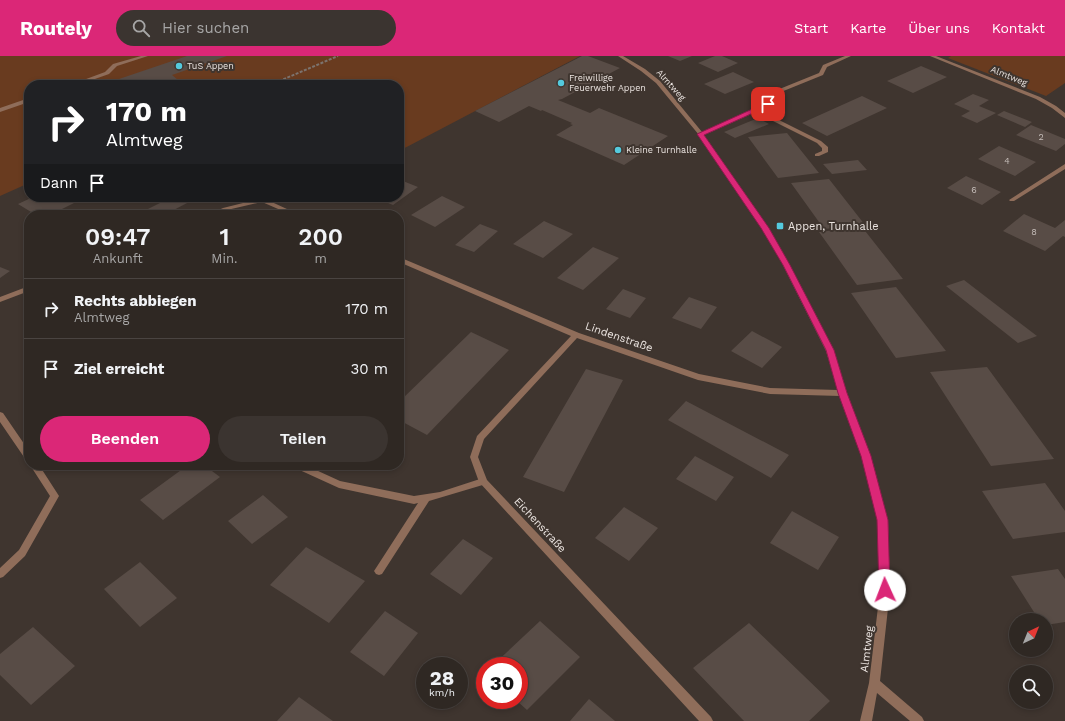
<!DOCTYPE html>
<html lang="de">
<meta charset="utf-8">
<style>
body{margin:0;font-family:"Work Sans",sans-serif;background:#3b3430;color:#f1f3f6;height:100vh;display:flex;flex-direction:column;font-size:15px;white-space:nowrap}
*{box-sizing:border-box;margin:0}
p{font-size:13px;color:#a7a6a6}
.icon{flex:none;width:22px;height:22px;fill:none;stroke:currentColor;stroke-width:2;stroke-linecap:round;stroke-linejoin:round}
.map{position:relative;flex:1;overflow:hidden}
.side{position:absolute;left:24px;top:154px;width:380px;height:260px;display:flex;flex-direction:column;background:#2f2823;border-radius:16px;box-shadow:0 2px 6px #0003,0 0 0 1px #4a4441}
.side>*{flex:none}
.top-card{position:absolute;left:24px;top:24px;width:380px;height:122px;border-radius:16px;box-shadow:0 2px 6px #0003,0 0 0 1px #4a4441;background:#202124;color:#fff;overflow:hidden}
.needle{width:26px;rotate:43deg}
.fabs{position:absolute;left:1009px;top:557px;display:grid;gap:8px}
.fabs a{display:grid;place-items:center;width:44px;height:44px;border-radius:50%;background:#2f2823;box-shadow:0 2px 6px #0003,0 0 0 1px #4a4441;font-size:20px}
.speed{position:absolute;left:416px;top:601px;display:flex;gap:8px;font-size:20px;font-weight:700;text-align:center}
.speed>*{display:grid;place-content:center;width:52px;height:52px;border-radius:50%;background:#2f2823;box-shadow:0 2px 6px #0003,0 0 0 1px #4a4441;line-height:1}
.speed small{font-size:10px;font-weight:400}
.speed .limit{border:6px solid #d22;background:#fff;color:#111}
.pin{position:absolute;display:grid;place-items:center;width:34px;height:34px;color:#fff;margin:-17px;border-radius:8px;box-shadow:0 2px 6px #0006}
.me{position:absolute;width:44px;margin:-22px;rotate:358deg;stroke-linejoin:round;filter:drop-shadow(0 0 3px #0008)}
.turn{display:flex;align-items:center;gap:14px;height:84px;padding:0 16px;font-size:18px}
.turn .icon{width:52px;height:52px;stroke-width:2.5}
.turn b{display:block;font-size:28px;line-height:34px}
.then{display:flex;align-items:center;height:38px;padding:0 16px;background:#0003;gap:8px;font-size:15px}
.eta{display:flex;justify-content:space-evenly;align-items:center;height:68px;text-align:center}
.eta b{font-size:24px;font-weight:600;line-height:28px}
.action{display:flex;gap:8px;margin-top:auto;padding:8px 16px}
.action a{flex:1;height:46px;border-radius:24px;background:#db2777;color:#fff;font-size:16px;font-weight:600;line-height:46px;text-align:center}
.action a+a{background:#3b3430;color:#f1f3f6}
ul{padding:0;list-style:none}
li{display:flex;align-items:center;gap:12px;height:60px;padding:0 16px;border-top:1px solid #4a4441}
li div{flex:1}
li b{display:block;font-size:15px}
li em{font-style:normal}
header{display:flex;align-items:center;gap:24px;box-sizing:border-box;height:56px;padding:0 20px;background:#db2777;color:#fff}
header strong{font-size:19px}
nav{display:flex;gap:22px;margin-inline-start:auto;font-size:14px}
.search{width:280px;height:36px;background:#3b3430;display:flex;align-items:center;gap:10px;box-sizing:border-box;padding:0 14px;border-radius:22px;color:#a7a6a6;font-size:15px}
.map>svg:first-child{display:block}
</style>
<header>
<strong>Routely</strong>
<div class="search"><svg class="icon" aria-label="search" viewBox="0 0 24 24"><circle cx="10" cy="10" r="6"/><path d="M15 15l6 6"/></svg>Hier suchen</div>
<nav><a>Start</a><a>Karte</a><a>Über uns</a><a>Kontakt</a></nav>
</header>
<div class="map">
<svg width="1065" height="665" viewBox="0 0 1065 665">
<rect width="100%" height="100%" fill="#3f352f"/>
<!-- green -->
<path fill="#693b1f" d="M0,0H580L399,95V29H29V127L0,140Z
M951,0H1065V27L1046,40L948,2Z"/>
<!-- building -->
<path fill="#584c46" d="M187,0H227L172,19L178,24L164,29H126L119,23Z
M582,0H588L620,12L562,43L558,44L590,57L599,52L668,80L624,109L556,79L573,69L570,68L572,67L542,54L541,55L529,50L499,66L475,55Z
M668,0H692L680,5Z
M715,0H722L738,7L718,16L698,7Z
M921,10L947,21L913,37L887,25Z
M733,16L754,26L725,38L704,28Z
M973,38L989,44L979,50L996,57L977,67L961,60L970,55L954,48Z
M862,40L887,52L827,80L802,67Z
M1004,55L1032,66L1025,71L997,59Z
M758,62L769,68L735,82L724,76Z
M1031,69L1065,83V88L1056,95L1016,79Z
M787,77L819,117L778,122L748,81Z
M999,90L1036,106L1015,120L978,103Z
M858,104L867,114L832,118L823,108Z
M966,120L1001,136L982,149L947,132Z
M829,123L865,169L824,173L791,127Z
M403,125L418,131L393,149L378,143L380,141H399V128Z
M442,140L465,151L435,171L411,159Z
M33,141H64L74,147L50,159H36L18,148Z
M150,141H180L189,146L164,159H151L144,155L160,147Z
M1024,158L1055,172L1065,164V181L1063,180L1045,195L1003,175Z
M544,165L573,178L543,202L513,188Z
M480,168L498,175L474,196L455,189Z
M862,171L903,223L857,229L819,176Z
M593,191L619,202L583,234L557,222Z
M0,211L10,215L0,222Z
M964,224L1037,280L1018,287L946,230Z
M896,231L946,295L896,302L851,237Z
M623,233L646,242L630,262L606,253Z
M689,241L717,251L701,273L672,262Z
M752,275L782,291L762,312L731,295Z
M471,276L509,294L427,379L399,364V346Z
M987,311L1054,403L991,410L930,316Z
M586,313L623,324L564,436L523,421Z
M686,345L789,399L771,422L668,364Z
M695,400L734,421L716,445L676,423Z
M188,409H204L220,421L163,464L140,444Z
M1045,427L1065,455V476L1013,483L982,435Z
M263,439L288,461L252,488L228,465Z
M624,451L658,472L629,505L595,482Z
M792,455L839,481L818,514L770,487Z
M463,483L493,502L461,539L430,518Z
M306,491L365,525L329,567L270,529Z
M140,506L177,542L140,571L104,533Z
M1058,513L1065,523V566L1046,569V564H1039L1011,520Z
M385,555L418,577L384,620L350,596Z
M540,565L580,601L527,654L516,644H519V610H492Z
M749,567L830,645L809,665H744L693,612Z
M33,571L75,610L31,649L0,619V598Z
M299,641L333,665H277Z
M589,643L615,665H570Z"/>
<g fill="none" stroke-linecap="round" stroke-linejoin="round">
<!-- path -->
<path stroke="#7c736e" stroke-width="2" stroke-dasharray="3 1.5" stroke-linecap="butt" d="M235,29L254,24L277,26L338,0"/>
<!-- service -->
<path fill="#8f6d5a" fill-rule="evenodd" d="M141,0H148L117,10L109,18L78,29H70L105,16L113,8Z
M29,42V46L0,56V52Z
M755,52L821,85L828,91V96L819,100H815V98L822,95V92L817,87L753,55L752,54Z
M292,409H305L340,425L414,440L440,436L483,422L486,424L487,426L486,428L429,445L382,518L379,519L376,518L374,515L376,512L418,447L414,448L339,432L293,411Z"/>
<!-- minor -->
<path fill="#8f6d5a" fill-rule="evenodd" d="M618,0H623L645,13L660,25L702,76L767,47L777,34L819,17L823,9L845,0H851L827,11L823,19L781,36L771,49L704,79L768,172L789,209L834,295L847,337L870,400L888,464L890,534L880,625L922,661L924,665H910L877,637L872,665H860L869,627L880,534L878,464L862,400L840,340L770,338L698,324L577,282L484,383L478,401L487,424L711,661L713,665H699L479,426L470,401L477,380L571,280L399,206V201L579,277L699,318L770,332L838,334L826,295L783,209L762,172L699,79L656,27L641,15Z
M930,0H936L1040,41L1056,50L1065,57V62L1052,52L1036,43Z
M1065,108V113L1014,145H1010L1009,144Z
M263,142L300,159H292L262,146L227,154L216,159H208L223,152Z
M29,230V235L0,246V241Z
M0,356L3,357L29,395V405L26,404L0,366Z
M30,409H39L59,440L25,500L3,521L0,522V512L19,494L50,440Z"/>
</g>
<!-- route -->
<path fill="#db2777" stroke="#8e194d" d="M768,46L772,48L771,49L704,79L769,172L790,209L834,294L847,337L871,400L888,464L890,534L889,537L885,539L881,537L879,534L877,464L861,400L838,337L826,294L783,209L761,172L697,78Z"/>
<!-- markers -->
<g fill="#54cade" stroke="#3f352f" stroke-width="1.5">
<circle cx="179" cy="10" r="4"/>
<circle cx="561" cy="27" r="4"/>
<circle cx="618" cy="94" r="4"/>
<rect x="776" y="166" width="8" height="8" rx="2"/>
</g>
<g text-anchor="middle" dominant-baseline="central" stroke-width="4" stroke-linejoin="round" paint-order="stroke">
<!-- far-poi labels -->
<g font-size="9" fill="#ebe4e0" stroke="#3f352f" text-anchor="start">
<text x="187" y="10">TuS Appen</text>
<text x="569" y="22">Freiwillige<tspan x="569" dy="10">Feuerwehr Appen</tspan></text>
<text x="626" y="94">Kleine Turnhalle</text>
</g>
<!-- far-street labels -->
<g font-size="9" fill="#ebe4e0" stroke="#3f352f">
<text transform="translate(1009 20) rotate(22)">Almtweg</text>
<text transform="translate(671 29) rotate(48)">Almtweg</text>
</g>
<!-- number labels -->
<g font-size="9" fill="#c6beba">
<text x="1041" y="81">2</text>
<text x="1007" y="105">4</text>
<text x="974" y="134">6</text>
<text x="1034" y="176">8</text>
</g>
<!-- poi labels -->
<g font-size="11" fill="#ebe4e0" stroke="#3f352f" text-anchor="start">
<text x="788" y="170">Appen, Turnhalle</text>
</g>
<!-- street labels -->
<g font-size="11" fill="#ebe4e0" stroke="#3f352f">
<text transform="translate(619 281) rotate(19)">Lindenstraße</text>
<text transform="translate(540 469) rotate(47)">Eichenstraße</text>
<text transform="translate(867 593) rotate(-83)">Almtweg</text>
</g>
</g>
</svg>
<div class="fabs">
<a><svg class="needle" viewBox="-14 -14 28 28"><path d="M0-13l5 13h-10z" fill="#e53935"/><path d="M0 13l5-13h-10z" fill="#a7a6a6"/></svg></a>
<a><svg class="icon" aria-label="search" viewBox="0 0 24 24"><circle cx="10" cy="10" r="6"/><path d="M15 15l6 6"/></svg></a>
</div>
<div class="speed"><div>28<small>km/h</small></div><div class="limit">30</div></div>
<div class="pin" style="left:768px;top:48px;background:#d93025"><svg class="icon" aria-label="arrive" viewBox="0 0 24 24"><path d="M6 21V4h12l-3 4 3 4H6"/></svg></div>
<svg class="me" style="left:885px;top:534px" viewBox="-20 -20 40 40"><circle r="19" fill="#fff"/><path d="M0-13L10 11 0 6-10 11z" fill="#db2777"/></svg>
<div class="top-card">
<div class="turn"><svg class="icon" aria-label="right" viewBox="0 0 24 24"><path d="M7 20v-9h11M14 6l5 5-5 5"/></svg><div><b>170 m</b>Almtweg</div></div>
<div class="then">Dann<svg class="icon" aria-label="arrive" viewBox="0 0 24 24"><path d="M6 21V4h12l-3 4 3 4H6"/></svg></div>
</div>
<section class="side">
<div class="eta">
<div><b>09:47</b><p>Ankunft</p></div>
<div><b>1</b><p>Min.</p></div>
<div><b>200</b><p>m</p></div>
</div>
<ul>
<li><svg class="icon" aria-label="right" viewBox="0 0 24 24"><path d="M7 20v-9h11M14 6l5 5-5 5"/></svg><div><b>Rechts abbiegen</b><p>Almtweg</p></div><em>170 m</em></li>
<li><svg class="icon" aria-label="arrive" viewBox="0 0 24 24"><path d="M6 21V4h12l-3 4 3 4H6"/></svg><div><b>Ziel erreicht</b></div><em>30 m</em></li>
</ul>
<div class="action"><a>Beenden</a><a>Teilen</a></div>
</section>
</div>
